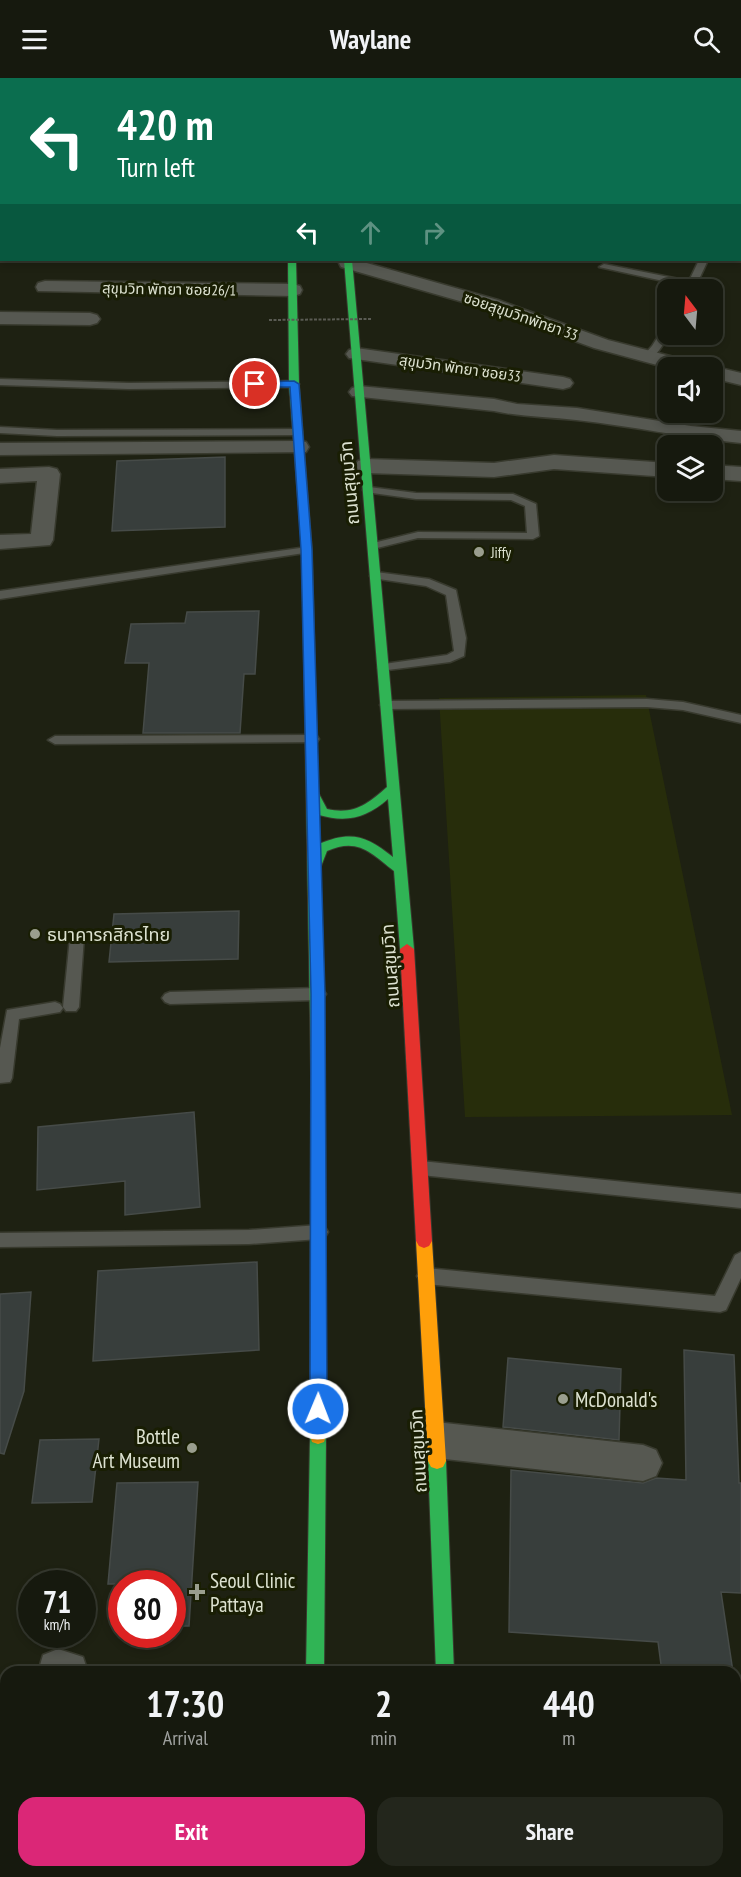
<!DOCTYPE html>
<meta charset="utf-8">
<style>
body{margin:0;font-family:"PT Sans Narrow","Noto Sans Thai",sans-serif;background:#23261c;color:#f1f3f6;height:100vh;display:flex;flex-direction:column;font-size:22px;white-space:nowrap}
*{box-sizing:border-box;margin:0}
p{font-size:20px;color:#9ea09e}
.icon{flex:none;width:33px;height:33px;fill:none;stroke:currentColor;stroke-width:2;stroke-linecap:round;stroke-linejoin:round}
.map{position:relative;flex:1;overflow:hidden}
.drawer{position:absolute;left:0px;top:1588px;width:741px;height:212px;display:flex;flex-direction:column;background:#16190e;border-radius:18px 18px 0 0;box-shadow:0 3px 9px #0003,0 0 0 2px #35382e}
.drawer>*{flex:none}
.hud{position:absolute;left:0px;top:0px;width:741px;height:183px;box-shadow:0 3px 9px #0003,0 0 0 2px #35382e;background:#0b6e4f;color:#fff;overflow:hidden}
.needle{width:39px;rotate:344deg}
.controls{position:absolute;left:657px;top:201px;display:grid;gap:12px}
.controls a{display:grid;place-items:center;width:66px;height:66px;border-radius:12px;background:#16190e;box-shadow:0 3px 9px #0003,0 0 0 2px #35382e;font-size:30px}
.speed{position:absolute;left:18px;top:1492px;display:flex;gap:12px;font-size:30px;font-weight:700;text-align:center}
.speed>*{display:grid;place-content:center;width:78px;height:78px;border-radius:50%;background:#16190e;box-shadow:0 3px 9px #0003,0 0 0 2px #35382e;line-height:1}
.speed small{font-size:15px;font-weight:400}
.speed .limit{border:9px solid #d22;background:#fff;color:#111}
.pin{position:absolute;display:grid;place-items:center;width:51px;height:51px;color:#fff;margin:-26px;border:3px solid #fff;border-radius:50%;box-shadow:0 2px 6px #0007}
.me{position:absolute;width:66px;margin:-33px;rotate:1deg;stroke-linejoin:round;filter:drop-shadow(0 0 4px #0008)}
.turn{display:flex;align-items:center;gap:21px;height:126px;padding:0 18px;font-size:27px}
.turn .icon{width:78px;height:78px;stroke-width:2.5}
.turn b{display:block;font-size:42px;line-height:51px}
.lanes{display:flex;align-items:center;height:57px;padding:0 18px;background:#0003;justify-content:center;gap:30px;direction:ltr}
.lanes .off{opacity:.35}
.eta{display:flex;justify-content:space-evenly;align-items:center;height:102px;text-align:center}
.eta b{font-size:36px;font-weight:800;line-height:42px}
.button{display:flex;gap:12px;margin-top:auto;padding:12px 18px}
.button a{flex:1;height:69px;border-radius:18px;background:#db2777;color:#fff;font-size:24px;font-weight:800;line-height:69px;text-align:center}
.button a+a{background:#23261c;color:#f1f3f6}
header{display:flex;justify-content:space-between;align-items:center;height:78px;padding:0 18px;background:#16190e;font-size:27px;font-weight:800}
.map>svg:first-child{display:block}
</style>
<header><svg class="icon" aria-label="menu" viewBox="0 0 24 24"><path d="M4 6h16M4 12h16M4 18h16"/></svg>Waylane<svg class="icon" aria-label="search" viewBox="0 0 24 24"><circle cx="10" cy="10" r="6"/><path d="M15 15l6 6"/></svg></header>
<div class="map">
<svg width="741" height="1799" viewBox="0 0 741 1799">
<rect width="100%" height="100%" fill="#1e2112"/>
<!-- built -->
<path fill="#272d0b" d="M646,617L732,1037L465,1039L439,620Z"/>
<!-- building -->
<path fill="#383e3c" stroke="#464b48" stroke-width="1.5" d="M225,379V449L112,453L117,383Z
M259,533L255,596H244L240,655H143L149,585H125L131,546L185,545L187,534Z
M239,833L238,881L109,884L114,836Z
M194,1034L200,1129L125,1137V1103L37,1112L38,1049Z
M257,1184L259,1272L93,1283L98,1193Z
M31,1214L24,1313L4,1376L0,1375V1216Z
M684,1272L734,1277L739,1405H741V1515L721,1514L733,1594H662L658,1564L509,1554L511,1392L643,1405L656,1400L686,1402Z
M508,1280L621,1291L619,1362L503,1349Z
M99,1361L92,1424L32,1425L40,1362Z
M198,1404L189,1548H172V1506H108L117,1405Z"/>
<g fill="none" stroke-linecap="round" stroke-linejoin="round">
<!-- lane casing -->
<g stroke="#383a2e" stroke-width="3">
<path id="lane" d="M740,49H741V53H740Z
M740,89H741V95L740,94Z
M699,182H708L694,212H685L686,208L599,189L604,186L689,203Z
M668,246C668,261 663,269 652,280H644L643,278L652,268L665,247Z
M0,301L129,305L294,303L299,306L294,309L129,311L0,307Z
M0,349L57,352L297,351L302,354L297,357L57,358L0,355Z
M369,409L416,415L513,416L536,426L539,458L533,461L418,460L373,471L369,470V466L418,454L527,455L525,428L511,422L416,421L365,414L363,412Z
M307,469L311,470V474L0,521V513Z
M376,494L429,501L456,512L466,560L464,578L450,584L380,593L378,590L384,586L447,577L454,573L446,517L426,508L372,500L370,498Z
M647,621L683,624L741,637V645L683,632L647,629L386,631L380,627L386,623Z
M312,657L317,658L319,661L317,664L55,666L48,662L55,658Z
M77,854L82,855L84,859L79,929L76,933H66L63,929L70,859L72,855Z
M318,910L323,912L326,916L323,920L318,922L170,926L165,924L162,920L165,916L170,914Z
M55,924L60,926L63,930L60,934L19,941L12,1000L10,1004L0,1005V970L7,932Z
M421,1083L741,1116V1130L421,1097L415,1095L413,1090L415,1085Z
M319,1147L325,1149L328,1154L325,1159L319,1161L249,1166L0,1169V1155L249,1152Z
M741,1174V1200L726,1232L720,1234L426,1206L420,1203L417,1198L420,1193L426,1190L715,1218L735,1177Z"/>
</g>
<!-- street casing -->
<g stroke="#383a2e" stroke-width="3">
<path id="street" d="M0,0L8,2H2V9Z
M30,0H64L29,2Z
M0,66H2V76H0Z
M0,156H2V166H0Z
M341,182H356L498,222L608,262L701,286L704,290H668L594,270L484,230L341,189L339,185Z
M45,203L293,206L300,208L302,212L300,216L293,218L38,213L36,209L38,205Z
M0,234L90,235L97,237L100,241L97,245L90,247L0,246Z
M356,270L563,299L570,301L573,305L570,309L563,311L349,280L346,276L349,272Z
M712,288L741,295V307L712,300V290H706Z
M359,308L494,321L517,326L577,330L691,348L741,353V365C686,360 632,348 576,342C549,339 521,339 494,333L352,318L349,314L352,310Z
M298,363L306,364L309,369L306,374L0,377V365Z
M554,377L668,385V399L554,391L494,399L366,395L358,393L355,388L358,383L366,381L494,385Z
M712,387L741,389V403L712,401Z
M49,389L57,391L60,396L53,462L50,467L0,471V457L31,456L37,403L0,405V391Z
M436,1344L643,1367L656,1372L662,1385L656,1398L643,1403L436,1380L423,1374L417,1362L423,1350Z
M58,1571L83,1579L88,1594H38L43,1577Z
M0,1716L6,1719V1763L0,1760Z"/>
</g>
<!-- fast casing -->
<g stroke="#383a2e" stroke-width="2">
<path id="fast" d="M276,0H282V2H276Z
M317,0H323V2H317Z
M288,182H296L299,306L312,472L318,714L327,731C354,737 368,726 387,709L344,182H352L414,871L407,876L400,871L394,793C371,775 358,759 327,773L320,791L325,996L323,1000H313L311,996L302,472L289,306ZM388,721L393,779C367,758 351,752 319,766V737C347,745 366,740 388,721Z
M318,1350L324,1352L326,1358L324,1594H306L310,1358L312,1352Z
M437,1375L443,1377L446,1383L454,1594H436L428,1383L431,1377Z
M301,1794H321V1799H301Z"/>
</g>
<!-- slow casing -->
<g stroke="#383a2e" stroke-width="2">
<path id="slow" d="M318,990L323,992L325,996L326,1358L324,1364L318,1366L312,1364L310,1358L311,996L313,992Z
M424,1156L429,1158L432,1163L446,1383L443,1389L437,1391L431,1389L428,1383L416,1163L419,1158Z
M443,1794H463L464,1799H444Z"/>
</g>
<!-- jam casing -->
<g stroke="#383a2e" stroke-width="2">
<path id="jam" d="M407,866L414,871L432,1163L429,1168L424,1170L419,1168L416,1163L400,871Z"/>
</g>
<!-- lane -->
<use href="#lane" fill="#565851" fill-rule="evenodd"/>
<!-- street -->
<use href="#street" fill="#565851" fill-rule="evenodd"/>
<!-- fast -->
<use href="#fast" fill="#30b455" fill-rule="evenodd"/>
<!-- slow -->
<use href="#slow" fill="#ff9f0a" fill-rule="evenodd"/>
<!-- jam -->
<use href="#jam" fill="#e5322d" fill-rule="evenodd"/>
<!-- path-bridge -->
<path stroke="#5a5b53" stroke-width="2" stroke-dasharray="3 1.5" stroke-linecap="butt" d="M269,242L371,241"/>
</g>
<!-- route -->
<path fill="#1a73e8" stroke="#114b97" stroke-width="1.5" d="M294,303L299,306L312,472L325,916L327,1331L324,1337L318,1339L312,1337L310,1331L311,916L301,472L290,309H255L250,306L255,304Z"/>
<!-- markers -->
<g fill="#9a9e8e" stroke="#191e03" stroke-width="2">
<circle cx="479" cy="474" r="6"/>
<circle cx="35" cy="856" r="6"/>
<circle cx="563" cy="1321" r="6"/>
<circle cx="192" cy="1370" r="6"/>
<path d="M194 1505h6v6h6v6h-6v6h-6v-6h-6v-6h6z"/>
</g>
<g text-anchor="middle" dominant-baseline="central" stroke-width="6" stroke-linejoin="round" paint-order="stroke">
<!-- far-street labels -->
<g font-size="15" fill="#dde2d1" stroke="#191e03">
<text transform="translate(169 211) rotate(1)">สุขุมวิท พัทยา ซอย26/1</text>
<text transform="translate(521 238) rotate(19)">ซอยสุขุมวิทพัทยา 33</text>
<text transform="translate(460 290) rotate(8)">สุขุมวิท พัทยา ซอย33</text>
</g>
<!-- far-poi labels -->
<g font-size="15" fill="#dde2d1" stroke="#191e03" text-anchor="start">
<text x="491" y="474">Jiffy</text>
</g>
<!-- street labels -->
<g font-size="18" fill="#dde2d1" stroke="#191e03">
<text transform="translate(349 405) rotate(-95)">ถนนสุขุมวิท</text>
<text transform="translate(390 888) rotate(-94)">ถนนสุขุมวิท</text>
<text transform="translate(418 1373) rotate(-93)">ถนนสุขุมวิท</text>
</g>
<!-- poi labels -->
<g font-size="18" fill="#dde2d1" stroke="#191e03" text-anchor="start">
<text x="47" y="856">ธนาคารกสิกรไทย</text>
</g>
<!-- near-poi labels -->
<g font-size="21" fill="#dde2d1" stroke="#191e03" text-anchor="start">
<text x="575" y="1321">McDonald's</text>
<text x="180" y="1358" text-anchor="end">Bottle<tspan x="180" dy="24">Art Museum</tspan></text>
<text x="210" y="1502">Seoul Clinic<tspan x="210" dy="24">Pattaya</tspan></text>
</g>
</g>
</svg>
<div class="controls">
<a><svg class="needle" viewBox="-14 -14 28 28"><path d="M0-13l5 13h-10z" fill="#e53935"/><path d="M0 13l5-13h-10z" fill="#9ea09e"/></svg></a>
<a><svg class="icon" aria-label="sound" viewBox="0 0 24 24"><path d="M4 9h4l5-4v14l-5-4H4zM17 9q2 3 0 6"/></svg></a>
<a><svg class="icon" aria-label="layers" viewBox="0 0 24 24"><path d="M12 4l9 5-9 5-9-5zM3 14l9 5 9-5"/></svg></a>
</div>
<div class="speed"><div>71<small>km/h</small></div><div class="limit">80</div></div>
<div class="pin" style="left:255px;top:306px;background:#d93025"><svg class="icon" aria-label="arrive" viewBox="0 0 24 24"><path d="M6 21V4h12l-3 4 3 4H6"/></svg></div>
<svg class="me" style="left:318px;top:1331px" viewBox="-20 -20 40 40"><circle r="17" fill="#1a73e8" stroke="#fff" stroke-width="3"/><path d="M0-11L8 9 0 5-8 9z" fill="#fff"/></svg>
<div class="hud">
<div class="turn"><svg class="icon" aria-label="left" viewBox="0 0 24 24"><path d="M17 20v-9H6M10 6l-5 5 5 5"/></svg><div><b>420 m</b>Turn left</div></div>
<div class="lanes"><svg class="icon" aria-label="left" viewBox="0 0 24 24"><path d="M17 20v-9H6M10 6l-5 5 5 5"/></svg><svg class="icon off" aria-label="ahead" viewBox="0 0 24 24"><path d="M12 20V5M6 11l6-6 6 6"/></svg><svg class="icon off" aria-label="right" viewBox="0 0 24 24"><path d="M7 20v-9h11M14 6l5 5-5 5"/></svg></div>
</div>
<section class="drawer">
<div class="eta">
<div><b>17:30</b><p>Arrival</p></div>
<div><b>2</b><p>min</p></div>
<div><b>440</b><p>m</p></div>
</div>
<div class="button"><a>Exit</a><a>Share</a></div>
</section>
</div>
